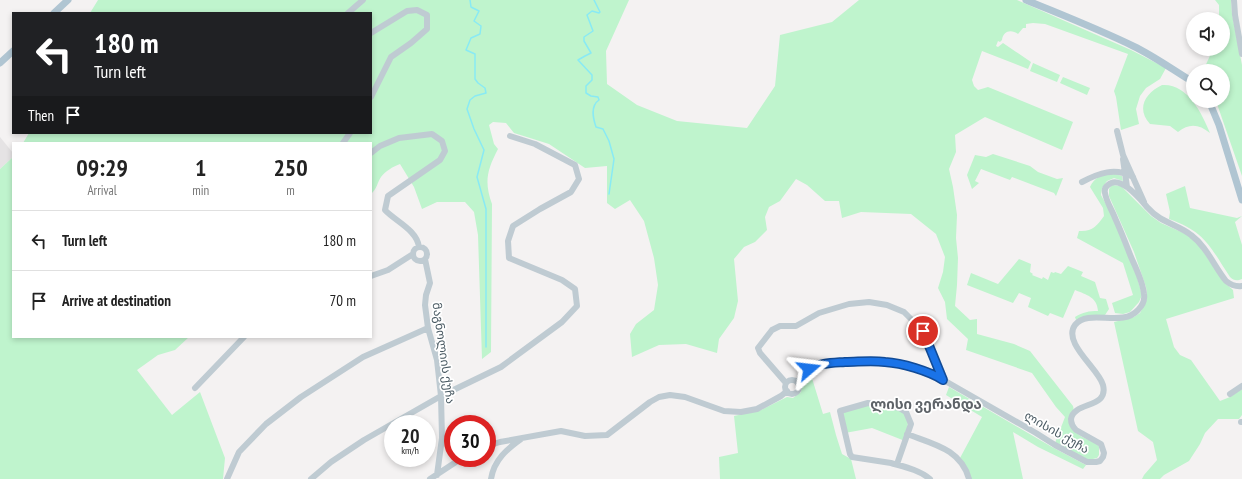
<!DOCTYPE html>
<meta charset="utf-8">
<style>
body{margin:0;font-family:"PT Sans Narrow","Noto Sans Georgian",sans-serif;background:#f2f2f2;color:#222;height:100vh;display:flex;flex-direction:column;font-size:15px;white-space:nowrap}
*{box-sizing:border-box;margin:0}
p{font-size:13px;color:#767676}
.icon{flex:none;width:22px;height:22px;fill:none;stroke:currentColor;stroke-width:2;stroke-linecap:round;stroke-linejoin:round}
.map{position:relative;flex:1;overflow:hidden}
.side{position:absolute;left:12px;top:142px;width:360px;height:196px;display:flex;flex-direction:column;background:#fff;border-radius:0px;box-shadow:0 2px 6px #0003}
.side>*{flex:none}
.top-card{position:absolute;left:12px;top:12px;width:360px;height:122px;border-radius:0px;box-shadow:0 2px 6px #0003;background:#202124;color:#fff;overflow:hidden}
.controls{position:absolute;left:1186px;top:12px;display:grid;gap:8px}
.controls a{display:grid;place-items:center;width:44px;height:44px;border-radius:50%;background:#fff;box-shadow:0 2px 6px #0003;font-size:20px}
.speed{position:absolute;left:384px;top:415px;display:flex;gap:8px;font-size:20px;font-weight:700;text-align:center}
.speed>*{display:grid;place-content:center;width:52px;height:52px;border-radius:50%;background:#fff;box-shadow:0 2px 6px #0003;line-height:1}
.speed small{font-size:10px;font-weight:400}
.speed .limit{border:6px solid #d22;background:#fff;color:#111}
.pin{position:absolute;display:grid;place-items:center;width:34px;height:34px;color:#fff;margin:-17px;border:2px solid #fff;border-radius:50%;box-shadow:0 1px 4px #0007}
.me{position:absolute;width:44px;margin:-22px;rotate:73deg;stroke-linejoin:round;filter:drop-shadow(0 0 3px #0008)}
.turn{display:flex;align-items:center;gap:14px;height:84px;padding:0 16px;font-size:18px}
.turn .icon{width:52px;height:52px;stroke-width:2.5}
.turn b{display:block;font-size:28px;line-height:34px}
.then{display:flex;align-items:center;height:38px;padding:0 16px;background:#0003;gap:8px;font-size:15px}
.eta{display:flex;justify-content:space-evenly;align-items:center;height:68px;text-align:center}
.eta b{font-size:24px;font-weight:700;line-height:28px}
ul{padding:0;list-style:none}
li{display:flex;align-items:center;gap:12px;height:60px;padding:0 16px;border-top:1px solid #e0e0e0}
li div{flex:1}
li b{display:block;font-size:15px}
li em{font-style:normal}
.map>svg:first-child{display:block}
</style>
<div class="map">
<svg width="1242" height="479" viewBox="0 0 1242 479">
<rect width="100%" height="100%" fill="#f4f2f2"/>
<!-- education -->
<path fill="#e5e3e4" d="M0,137L13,153V157L0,169Z"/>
<!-- green -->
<path fill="#bff4cd" d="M98,0H629L606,51L607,84L637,105L677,121L747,128L775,86L780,35L832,22L859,0H1017L1131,50L1166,68L1160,79L1146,88L1140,96L1136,109L1139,124L1121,130L1116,97L1114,91L1128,54L1045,24L1033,23L1026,24V28H1023L1018,34C1011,29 1003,31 1002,40L1000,42L998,41L996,46L998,47L1003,43L1031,62L1028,69L982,51L972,80L974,86L978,90L988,87L1073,122L1062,150L985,117L955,135L956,152L949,169L953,187L957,215L956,238L958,258L957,285L955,306L970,320L977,319V334L1014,344L1030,351L1073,406C1075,412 1071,416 1070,421C1068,433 1089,440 1098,444L1099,447V455L1097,458L1089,460L1055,443L1065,417L1056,407L1032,373L966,350L968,339L947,319L945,302L938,288L943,272L945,257L936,234L911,214L861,212L842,218L839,201H825L807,185L796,179L780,201L769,207L765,217L767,230L755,242L744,247L734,259L738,301L734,318L719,339L717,353L686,344L659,345L632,357L630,334L636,324L654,310L658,285L654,258L644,221L630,200L615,209L607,203V166L585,168L549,144L514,133L506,123L493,122L489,125L494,144L498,149C487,170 484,182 492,204L491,352L482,359L478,235L474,212L465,202H437L422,209L414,187L400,164C392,167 386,171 381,177C377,183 377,189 371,194V143H23L29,133H371V13H90Z
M1215,0H1231L1232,14L1242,65V176L1216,101H1223V71H1203L1213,49H1223V19H1219V5Z
M1033,63L1060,75L1057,82L1030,71Z
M1063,77L1090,88L1087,95L1060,83Z
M1162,85C1187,83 1202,113 1210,133C1199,124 1189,123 1178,132L1170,126L1150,124C1136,109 1145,93 1162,85Z
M993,154L1030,166L1038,172L1057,179L1063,178L1056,196L1054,193L1012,177L1010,180L981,169L975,181L979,183L972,189L967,175L975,155L986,157Z
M13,157V337H189L175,350L158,355L137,370L172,415L200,392L225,458L223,479H0V169Z
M1111,173L1122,176L1123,181L1114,178L1107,181L1102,188L1101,195L1114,219L1137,277L1142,295L1139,302L1130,312L1123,314L1115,313L1112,303L1133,295L1123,263L1077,238L1079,231C1092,232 1097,226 1104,216L1103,208L1090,187C1094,178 1101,174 1111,173Z
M1112,185L1121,186L1151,216L1161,223L1188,235L1197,242L1223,281L1233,290L1234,298L1166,319L1174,347L1180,355L1191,360L1220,401L1230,397L1242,389V415L1239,419H1218L1205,433L1200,444L1189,461L1164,475L1160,479H1142L1144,475L1157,460L1153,442L1138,431L1114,322L1134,317L1140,313L1147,299V294L1146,287L1134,252L1109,196V189Z
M1185,186L1190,208L1237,218L1242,216L1235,222L1242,245V279C1237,281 1234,281 1230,277C1210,247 1206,232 1169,219L1170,212L1166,194Z
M1019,259L1031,264L1030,272L1033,274L1032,275L1042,279L1043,277L1048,280L1051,272L1054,273L1055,272L1061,274L1068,266L1083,272L1081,276L1095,282L1100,298L1106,299L1109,309L1105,315L1090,316L1076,320L1075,317C1083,312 1089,311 1098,311C1097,297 1087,295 1075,290L1063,318L1050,313L1048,316L1028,307L1031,298L1019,293L1013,303L967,285L971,273L998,284Z
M811,375L823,414L830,412L836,435L842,454L851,459L856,479H720L719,457L738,453L734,416L761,410L787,397L793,398L801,392L802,385Z
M949,387L1052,447L1086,465L1083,469L1038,447L1013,432L1023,479H970L960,458L982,417L946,395Z
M868,403L899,408L909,417L905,441L872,428L845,433L840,411Z"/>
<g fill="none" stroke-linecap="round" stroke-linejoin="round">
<!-- stream -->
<path stroke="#89eaf4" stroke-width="1.5" d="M470,0L471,7L479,11L474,21L481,26L480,34L471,38L466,50L475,54V79L478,83L485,88L486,93L475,96L470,100L467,109L474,129L484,150L477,177L486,209V347
M594,0L600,12L599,13L592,11L587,15L593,31L584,37V41L591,53L585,56L578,60L592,75V80L586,86V93L591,96L598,97L599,100C590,106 593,118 596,127L603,129L609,141L614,159L609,194"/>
<!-- minor -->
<path stroke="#bfcbd2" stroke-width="6" d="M1234,0L1235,15L1242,54
M348,13L363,0
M371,33L407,11L417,10L427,15V29L411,43L391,57L371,97
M1117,131L1123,155L1144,202
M343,143L350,133
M371,153L380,146L399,138L432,134L442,141L445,151L440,160L388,196L385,210C395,221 417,230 419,247
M1123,159L1127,187
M1082,182C1099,173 1115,167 1133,177
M413 254a7 7 0 1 1 14 0a7 7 0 1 1-14 0Z
M425,259L430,283L426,295L425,305L428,328L437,360L441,396L442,438L437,475
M371,276L388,270L413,254
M785 387a7 7 0 1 1 14 0a7 7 0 1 1-14 0Z
M797,382L809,369L816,365L848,362H886L933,374L1036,433L1055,445L1087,462H1096L1100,461L1103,457L1104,453L1101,444L1076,430C1073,427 1071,424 1071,419C1074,401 1109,409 1103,385C1099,369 1062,343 1075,325C1089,308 1122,328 1138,310C1142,306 1145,300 1144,294C1143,282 1136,268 1131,257C1126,244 1121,231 1115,218C1112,210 1106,201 1105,193C1104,189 1105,187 1108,185C1120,174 1140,199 1148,208C1161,223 1177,224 1191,235C1207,247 1214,266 1226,281C1231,285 1235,287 1242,286
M786,383L760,353L758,348L772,330L780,326H796L819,313L849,304L869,302L887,305L904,312L923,331L943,380
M195,388L244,337
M1230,394L1242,386
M1241,422H1242
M907,434C933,444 961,449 969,479
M487,446L500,442L561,431L585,436L607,435L650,402L659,397L670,395L685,397L724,411L741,412L757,409L781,396L787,391
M897,464L911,424L906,412L899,408L884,404L868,403L840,411L850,454L852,457L891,463C905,467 919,470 930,479
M227,479L239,452L266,424L301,397L363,357L428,328
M311,479L331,462L364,440L441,396L501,367L562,322L577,306L575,289L562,280L509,258L508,241L513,226L540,209L571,192L579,179L575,165L535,144L510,136
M430,479L462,458
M491,479C494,460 507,449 521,439"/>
<!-- major -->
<path stroke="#b0c5d2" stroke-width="7" d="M1026,0C1062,15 1098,29 1133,46C1154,56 1173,70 1193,82
M54,13L68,0
M0,63L13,51
M1209,101L1219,125L1242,200"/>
</g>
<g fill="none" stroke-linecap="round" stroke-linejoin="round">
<!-- route casing -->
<g stroke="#114b97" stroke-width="10">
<path id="route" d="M809,369C820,363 832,363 845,362C858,362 871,360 885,362C902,363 929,371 943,380L923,331"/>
</g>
<!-- route -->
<use href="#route" stroke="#1a73e8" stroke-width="7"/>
</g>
<g text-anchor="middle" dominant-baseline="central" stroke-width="3.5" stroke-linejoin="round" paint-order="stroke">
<!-- street labels -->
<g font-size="12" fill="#485861" stroke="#fff">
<text transform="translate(444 353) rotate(82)">მაგნოლიის ქუჩა</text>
<text transform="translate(1057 432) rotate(30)">ლისის ქუჩა</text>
</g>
<!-- quarter labels -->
<g font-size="14" font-weight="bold" fill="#5e6368" stroke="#fff">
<text x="926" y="404">ლისი ვერანდა</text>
</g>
</g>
</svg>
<div class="controls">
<a><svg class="icon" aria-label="sound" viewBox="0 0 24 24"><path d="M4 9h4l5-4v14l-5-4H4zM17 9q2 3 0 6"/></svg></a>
<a><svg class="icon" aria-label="search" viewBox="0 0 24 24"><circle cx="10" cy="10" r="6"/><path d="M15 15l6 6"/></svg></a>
</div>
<div class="speed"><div>20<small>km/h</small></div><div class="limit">30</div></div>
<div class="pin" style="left:923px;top:331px;background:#d93025"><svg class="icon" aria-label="arrive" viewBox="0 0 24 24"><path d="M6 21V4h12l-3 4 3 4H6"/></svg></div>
<svg class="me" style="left:809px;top:369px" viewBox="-20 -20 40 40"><path d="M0-17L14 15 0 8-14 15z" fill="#1a73e8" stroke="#fff" stroke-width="4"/></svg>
<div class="top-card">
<div class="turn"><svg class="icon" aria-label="left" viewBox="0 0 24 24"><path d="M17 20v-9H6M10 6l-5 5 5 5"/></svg><div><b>180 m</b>Turn left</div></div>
<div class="then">Then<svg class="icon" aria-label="arrive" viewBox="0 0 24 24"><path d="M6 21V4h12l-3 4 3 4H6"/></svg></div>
</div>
<section class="side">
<div class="eta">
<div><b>09:29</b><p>Arrival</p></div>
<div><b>1</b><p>min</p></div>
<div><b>250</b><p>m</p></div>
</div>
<ul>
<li><svg class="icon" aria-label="left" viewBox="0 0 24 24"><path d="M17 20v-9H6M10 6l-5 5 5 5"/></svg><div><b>Turn left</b></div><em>180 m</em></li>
<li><svg class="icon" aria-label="arrive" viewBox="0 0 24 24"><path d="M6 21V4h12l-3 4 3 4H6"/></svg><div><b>Arrive at destination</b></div><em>70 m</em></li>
</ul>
</section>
</div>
